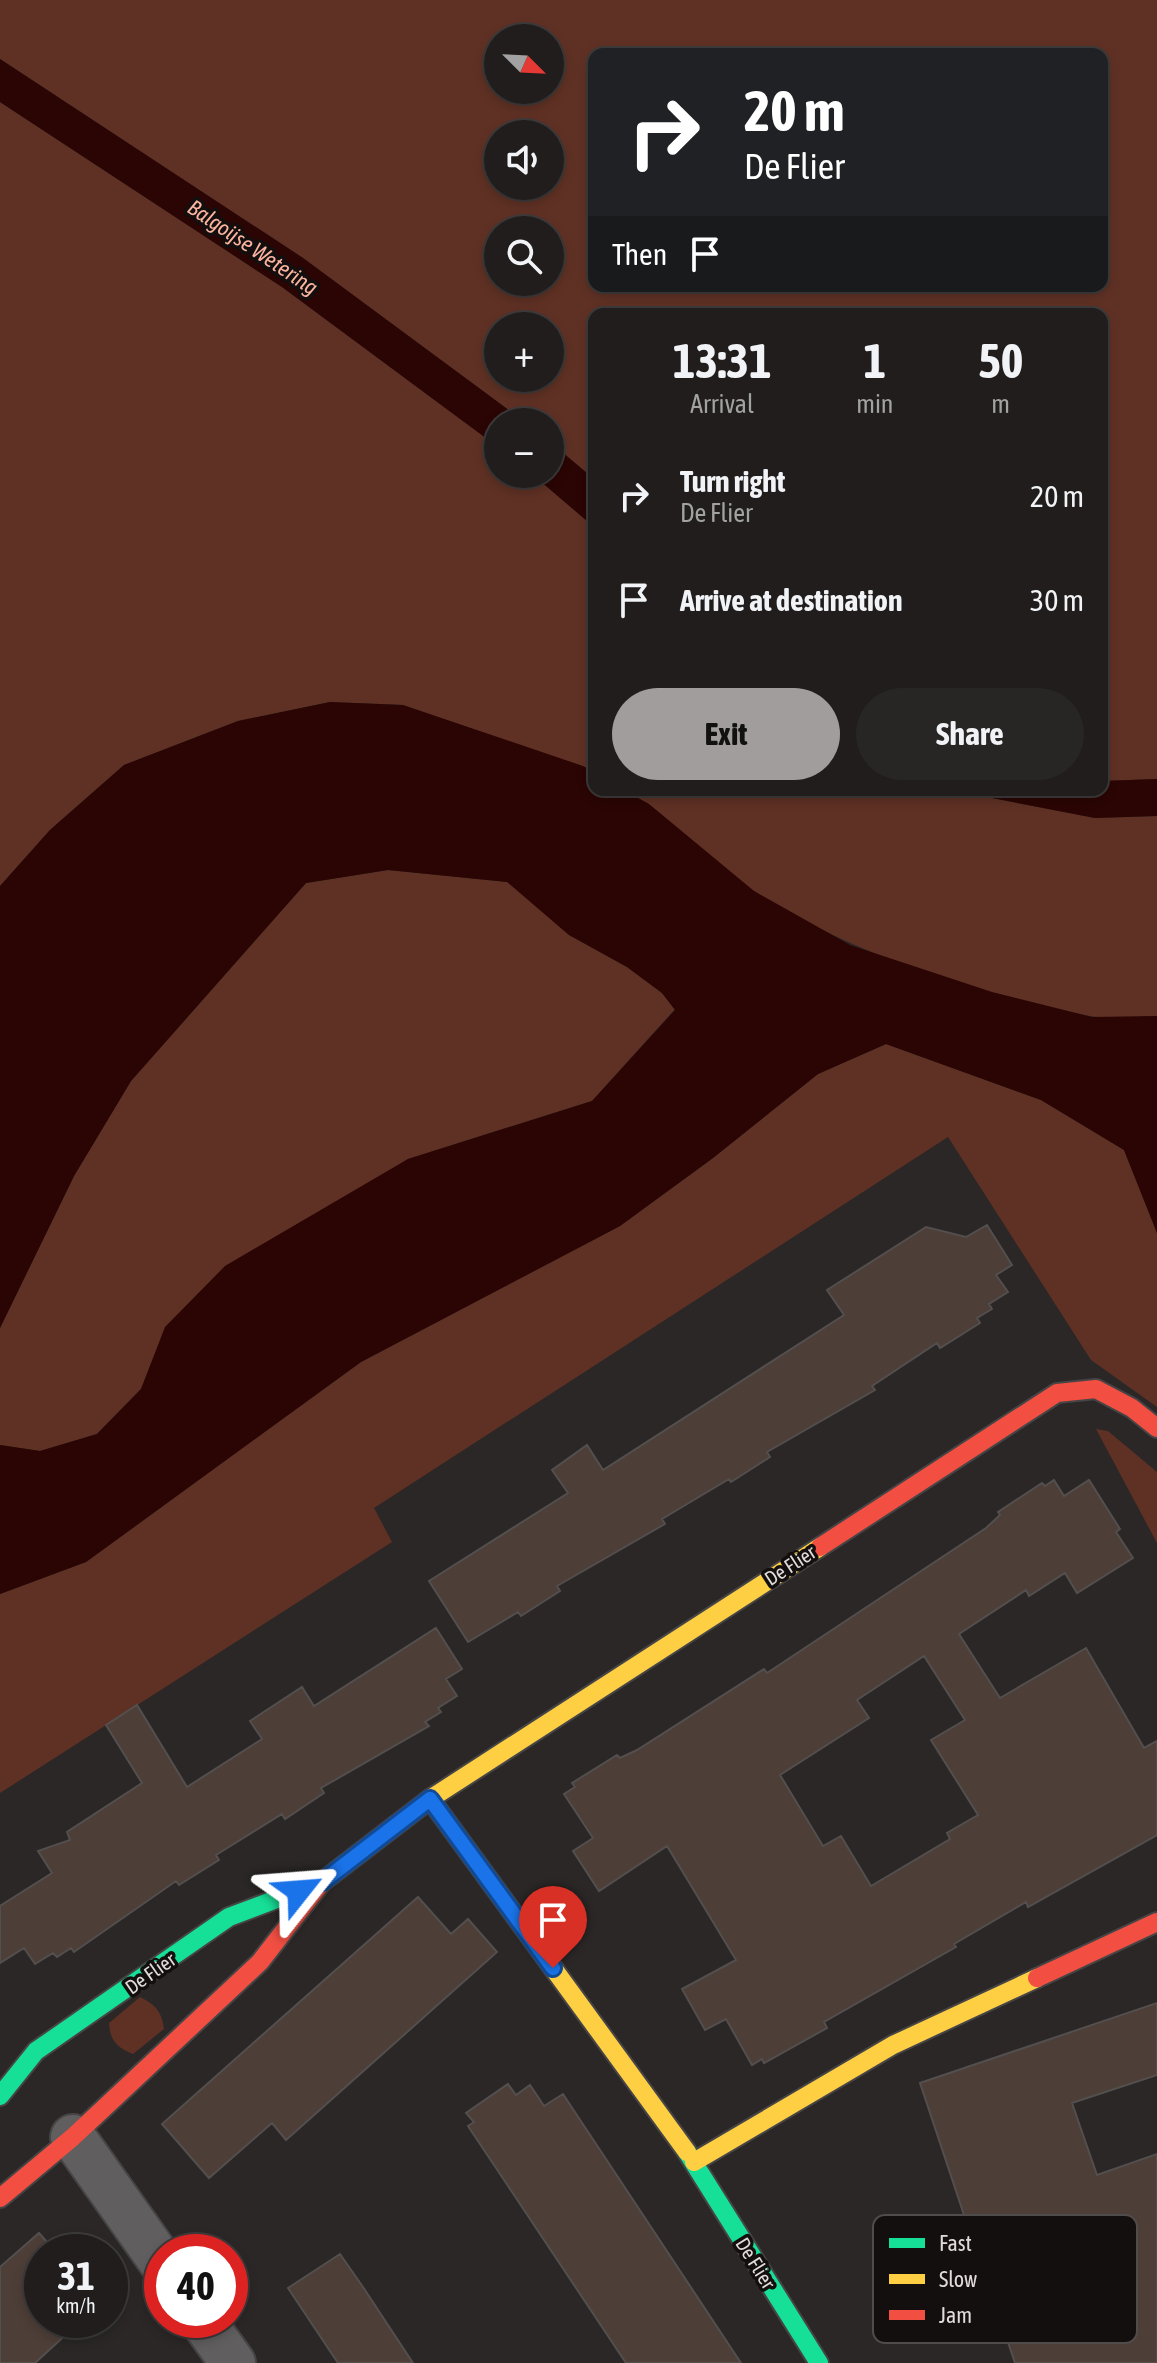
<!DOCTYPE html>
<meta charset="utf-8">
<style>
body{margin:0;font-family:"Asap Condensed",sans-serif;background:#282625;color:#f1f3f6;height:100vh;display:flex;flex-direction:column;font-size:30px;white-space:nowrap}
*{box-sizing:border-box;margin:0}
p{font-size:26px;color:#a2a2a3}
.icon{flex:none;width:44px;height:44px;fill:none;stroke:currentColor;stroke-width:2;stroke-linecap:round;stroke-linejoin:round}
.map{position:relative;flex:1;overflow:hidden}
.drawer{position:absolute;left:588px;top:308px;width:520px;height:488px;display:flex;flex-direction:column;background:#201d1c;border-radius:16px;box-shadow:0 4px 12px #0003,0 0 0 2px #3d3b3b}
.drawer>*{flex:none}
.top-card{position:absolute;left:588px;top:48px;width:520px;height:244px;border-radius:16px;box-shadow:0 4px 12px #0003,0 0 0 2px #3d3b3b;background:#202124;color:#fff;overflow:hidden}
.needle{width:52px;rotate:114deg}
.controls{position:absolute;left:484px;top:24px;display:grid;gap:16px}
.controls a{display:grid;place-items:center;width:80px;height:80px;border-radius:50%;background:#201d1c;box-shadow:0 4px 12px #0003,0 0 0 2px #3d3b3b;font-size:40px}
.speed{position:absolute;left:24px;top:2234px;display:flex;gap:16px;font-size:40px;font-weight:700;text-align:center}
.speed>*{display:grid;place-content:center;width:104px;height:104px;border-radius:50%;background:#201d1c;box-shadow:0 4px 12px #0003,0 0 0 2px #3d3b3b;line-height:1}
.speed small{font-size:20px;font-weight:400}
.speed .limit{border:12px solid #d22;background:#fff;color:#111}
.pin{position:absolute;display:grid;place-items:center;width:68px;height:68px;color:#fff;margin:-82px -34px;border-radius:50% 50% 50% 0;rotate:-45deg;box-shadow:0 0 8px #0007}
.pin .icon{rotate:45deg}
.me{position:absolute;width:88px;margin:-44px;rotate:62deg;stroke-linejoin:round;filter:drop-shadow(0 0 6px #0008)}
.turn{display:flex;align-items:center;gap:28px;height:168px;padding:0 24px;font-size:36px}
.turn .icon{width:104px;height:104px;stroke-width:2.5}
.turn b{display:block;font-size:56px;line-height:68px}
.then{display:flex;align-items:center;height:76px;padding:0 24px;background:#0003;gap:16px;font-size:30px}
.eta{display:flex;justify-content:space-evenly;align-items:center;height:136px;text-align:center}
.eta b{font-size:48px;font-weight:700;line-height:56px}
.button{display:flex;gap:16px;margin-top:auto;padding:16px 24px}
.button a{flex:1;height:92px;border-radius:48px;background:#a19d9c;color:#111;font-size:32px;font-weight:700;line-height:92px;text-align:center}
.button a+a{background:#282625;color:#f1f3f6}
ul{padding:0;list-style:none}
li{display:flex;align-items:center;gap:24px;height:104px;padding:0 24px}
li div{flex:1}
li b{display:block;font-size:30px}
li em{font-style:normal}
.map>svg:first-child{display:block}
</style>
<div class="map">
<svg width="1157" height="2363" viewBox="0 0 1157 2363">
<rect width="100%" height="100%" fill="#2a2726"/>
<!-- green -->
<path fill="#5f3124" fill-rule="evenodd" d="M0,0H1157V779L1102,781V314H594V479L550,442V422H525L303,258L0,59ZM498,38H550V90H498ZM594,54H1102V286H594ZM498,134H550V186H498ZM498,230H550V282H498ZM498,326H550V378H498Z
M0,102L282,287L498,447V474H532L594,527V772L403,705L330,702L238,721L124,765L50,830L0,886Z
M624,790H970L992,798L1095,818L1157,816V1016C1135,1016 1111,1020 1090,1016C985,999 842,950 754,891C709,860 672,818 624,790Z
M388,870L508,882L569,935L627,967L662,993L675,1009L592,1101L408,1159L166,1327L141,1389L97,1434L40,1451L0,1445V1328L74,1176L131,1081L306,883Z
M886,1044L1041,1100L1124,1150L1157,1233V1407L1091,1360L948,1137L374,1508L392,1542L0,1793V1594L86,1562L361,1362L620,1226L713,1158L818,1074Z
M1096,1429L1108,1431L1157,1472V1543Z
M140,1997C156,2005 162,2012 164,2029L133,2054C116,2047 110,2040 109,2023Z"/>
<!-- water -->
<path fill="#2a0503" d="M0,59L303,258L525,422H498V447L282,287L0,102Z
M550,442L594,479V527L532,474H550Z
M330,702L403,705L583,766L594,772V790H624L649,804L754,891L850,945L992,992L1092,1017L1157,1016V1233L1124,1150L1041,1100L886,1044L818,1074L713,1158L620,1226L361,1362L86,1562L0,1594V1445L40,1451L97,1434L141,1389L165,1327L225,1266L408,1159L592,1101L675,1010L662,993L627,967L569,935L507,882L388,870L306,883L131,1081L74,1176L0,1328V886L50,830L124,765L238,721Z
M1157,779V816L1095,818L992,798L970,790H1102V781Z"/>
<!-- building -->
<path fill="#4d3e37" stroke="#524f4e" stroke-width="2" fill-rule="evenodd" d="M987,1225L1012,1265L996,1275L1008,1292L989,1304L992,1309L977,1318L980,1323L940,1348L937,1343L872,1386L875,1390L767,1452L770,1457L731,1482L729,1479L662,1519L665,1524L557,1586L560,1591L521,1616L518,1612L468,1642L429,1581L568,1493L552,1470L587,1445L603,1470L844,1315L827,1290L926,1227L966,1237Z
M1054,1480L1064,1496L1089,1480L1120,1529L1116,1532L1133,1558L1077,1593L1065,1573L1029,1596L1026,1590L959,1634L1000,1698L1086,1648L1144,1748L1157,1741V1835L1028,1907L1026,1902L954,1944L956,1947L824,2022L827,2028L764,2063L762,2059L752,2065L726,2019L705,2030L682,1989L736,1960L667,1846L599,1891L573,1851L593,1838L564,1794L575,1787L572,1783L617,1755L620,1758L637,1750L764,1669L767,1673L986,1528L1000,1515L998,1512L1042,1483L1045,1486ZM924,1656L965,1720L931,1740L978,1815L947,1833L950,1839L871,1886L841,1836L823,1846L780,1775L869,1718L857,1700Z
M436,1628L462,1669L446,1679L457,1696L438,1708L441,1712L425,1722L429,1726L321,1788L324,1793L285,1819L282,1814L216,1855L219,1860L179,1885L176,1881L74,1952L71,1948L57,1957L53,1953L35,1964L24,1948L0,1963V1906L52,1873L38,1851L70,1840L67,1832L142,1783L106,1725L137,1705L187,1787L262,1739L250,1721L302,1687L314,1706Z
M418,1897L451,1934L468,1919L497,1952L286,2140L272,2123L209,2178L162,2124Z
M1157,2003V2075L1072,2103L1097,2175L1157,2154V2363H1015L984,2271L950,2282L934,2235L967,2224L920,2083Z
M508,2084L516,2095L530,2085L544,2106L563,2094L741,2363H626L468,2126L474,2122L466,2113Z
M39,2233L56,2252H42V2320H82L35,2363H0V2267Z
M340,2254L363,2287L413,2363H338L288,2288Z"/>
<g fill="none" stroke-linecap="round" stroke-linejoin="round">
<!-- street casing -->
<g stroke="#464444" stroke-width="48">
<path id="street" d="M73,2137L162,2263
M202,2320L233,2363"/>
</g>
<!-- fast casing -->
<g stroke="#464444" stroke-width="22">
<path id="fast" d="M0,2096L36,2051L229,1917L295,1892
M687,2152L819,2363"/>
</g>
<!-- slow casing -->
<g stroke="#464444" stroke-width="22">
<path id="slow" d="M430,1799L687,2152
M322,1882L430,1799L820,1547
M694,2162L893,2045L1037,1978"/>
</g>
<!-- jam casing -->
<g stroke="#464444" stroke-width="22">
<path id="jam" d="M820,1547L1057,1393L1096,1389L1132,1408L1157,1428
M1037,1978L1157,1922
M0,2198L73,2137L260,1962L322,1882L295,1892"/>
</g>
<!-- street -->
<use href="#street" stroke="#605e5e" stroke-width="44"/>
<!-- fast -->
<use href="#fast" stroke="#16e098" stroke-width="18"/>
<!-- slow -->
<use href="#slow" stroke="#ffcf43" stroke-width="18"/>
<!-- jam -->
<use href="#jam" stroke="#f24e42" stroke-width="18"/>
</g>
<g fill="none" stroke-linecap="round" stroke-linejoin="round">
<!-- route casing -->
<g stroke="#114b97" stroke-width="20">
<path id="route" d="M299,1891L322,1882L430,1799L553,1968"/>
</g>
<!-- route -->
<use href="#route" stroke="#1a73e8" stroke-width="14"/>
</g>
<g text-anchor="middle" dominant-baseline="central" stroke-width="7" stroke-linejoin="round" paint-order="stroke">
<!-- street labels -->
<g font-size="20" fill="#e1dcdb" stroke="#120f0e">
<text transform="translate(790 1565) rotate(-33)">De Flier</text>
<text transform="translate(150 1973) rotate(-35)">De Flier</text>
<text transform="translate(756 2263) rotate(58)">De Flier</text>
</g>
<!-- water labels -->
<g font-size="22" font-style="italic" fill="#fcb49f" stroke="#120f0e">
<text transform="translate(253 247) rotate(34)">Balgoijse Wetering</text>
</g>
</g>
<!-- legend -->
<rect x="873" y="2215" width="264" height="128" rx="12" fill="#120f0e" stroke="#504c4c" stroke-width="2"/>
<rect x="889" y="2238" width="36" height="10" fill="#16e098"/>
<rect x="889" y="2274" width="36" height="10" fill="#ffcf43"/>
<rect x="889" y="2310" width="36" height="10" fill="#f24e42"/>
<g font-size="22" fill="#e1dcdb">
<text x="939" y="2251">Fast</text>
<text x="939" y="2287">Slow</text>
<text x="939" y="2323">Jam</text>
</g>
</svg>
<div class="controls">
<a><svg class="needle" viewBox="-14 -14 28 28"><path d="M0-13l5 13h-10z" fill="#e53935"/><path d="M0 13l5-13h-10z" fill="#a2a2a3"/></svg></a>
<a><svg class="icon" aria-label="sound" viewBox="0 0 24 24"><path d="M4 9h4l5-4v14l-5-4H4zM17 9q2 3 0 6"/></svg></a>
<a><svg class="icon" aria-label="search" viewBox="0 0 24 24"><circle cx="10" cy="10" r="6"/><path d="M15 15l6 6"/></svg></a>
<a>+</a>
<a>−</a>
</div>
<div class="speed"><div>31<small>km/h</small></div><div class="limit">40</div></div>
<div class="pin" style="left:553px;top:1968px;background:#d93025"><svg class="icon" aria-label="arrive" viewBox="0 0 24 24"><path d="M6 21V4h12l-3 4 3 4H6"/></svg></div>
<svg class="me" style="left:299px;top:1891px" viewBox="-20 -20 40 40"><path d="M0-17L14 15 0 8-14 15z" fill="#1a73e8" stroke="#fff" stroke-width="4"/></svg>
<div class="top-card">
<div class="turn"><svg class="icon" aria-label="right" viewBox="0 0 24 24"><path d="M7 20v-9h11M14 6l5 5-5 5"/></svg><div><b>20 m</b>De Flier</div></div>
<div class="then">Then<svg class="icon" aria-label="arrive" viewBox="0 0 24 24"><path d="M6 21V4h12l-3 4 3 4H6"/></svg></div>
</div>
<section class="drawer">
<div class="eta">
<div><b>13:31</b><p>Arrival</p></div>
<div><b>1</b><p>min</p></div>
<div><b>50</b><p>m</p></div>
</div>
<ul>
<li><svg class="icon" aria-label="right" viewBox="0 0 24 24"><path d="M7 20v-9h11M14 6l5 5-5 5"/></svg><div><b>Turn right</b><p>De Flier</p></div><em>20 m</em></li>
<li><svg class="icon" aria-label="arrive" viewBox="0 0 24 24"><path d="M6 21V4h12l-3 4 3 4H6"/></svg><div><b>Arrive at destination</b></div><em>30 m</em></li>
</ul>
<div class="button"><a>Exit</a><a>Share</a></div>
</section>
</div>
